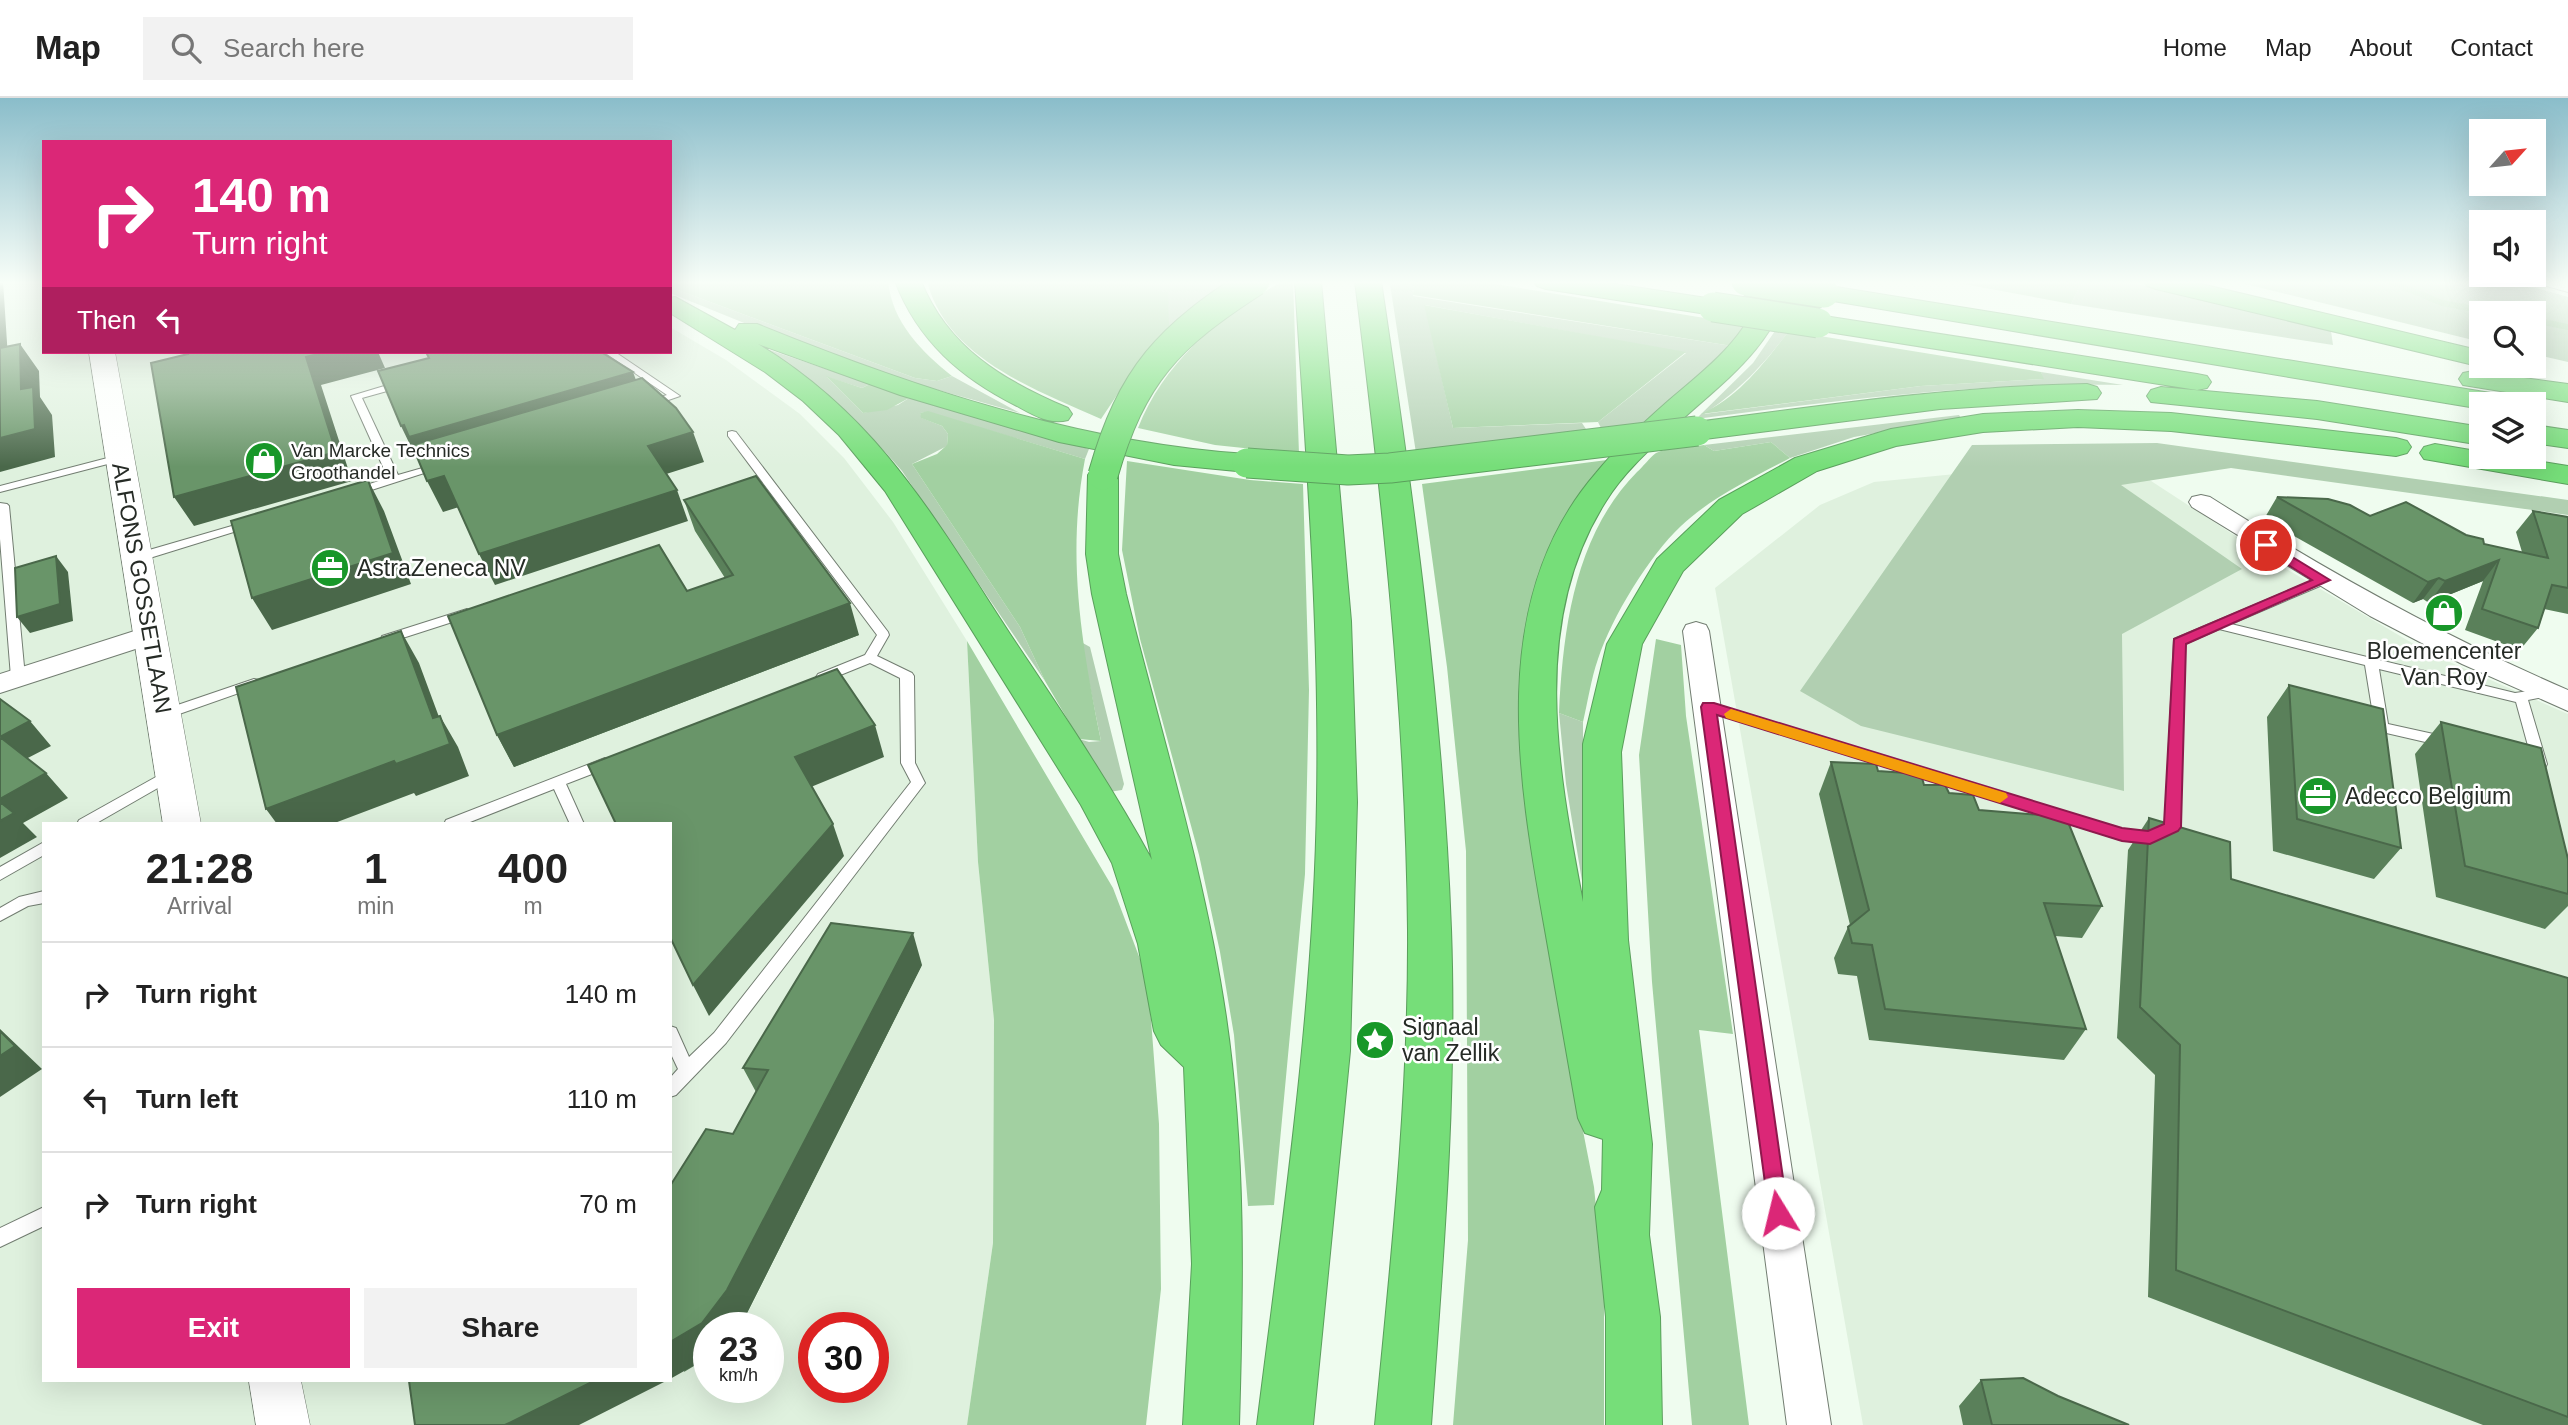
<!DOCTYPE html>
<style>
body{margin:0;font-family:Helvetica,sans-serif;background:#f2f2f2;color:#222;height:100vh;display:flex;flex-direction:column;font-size:26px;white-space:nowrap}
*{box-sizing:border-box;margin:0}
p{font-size:23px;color:#767676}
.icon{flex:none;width:38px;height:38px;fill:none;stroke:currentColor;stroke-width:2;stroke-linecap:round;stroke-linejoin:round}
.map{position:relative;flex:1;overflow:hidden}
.details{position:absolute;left:42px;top:724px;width:630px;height:560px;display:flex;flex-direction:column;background:#fff;border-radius:0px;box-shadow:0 7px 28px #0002}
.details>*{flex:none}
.hud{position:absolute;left:42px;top:42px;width:630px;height:214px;border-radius:0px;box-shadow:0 7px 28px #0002;background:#db2777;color:#fff;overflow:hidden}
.needle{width:46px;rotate:63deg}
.buttons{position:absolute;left:2469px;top:21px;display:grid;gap:14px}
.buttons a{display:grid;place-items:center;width:77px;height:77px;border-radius:0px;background:#fff;box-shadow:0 7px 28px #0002;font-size:35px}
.speed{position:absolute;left:693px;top:1214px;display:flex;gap:14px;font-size:35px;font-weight:700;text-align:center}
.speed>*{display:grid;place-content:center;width:91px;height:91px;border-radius:50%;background:#fff;box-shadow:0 7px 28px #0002;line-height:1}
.speed small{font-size:18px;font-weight:400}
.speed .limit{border:10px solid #d22;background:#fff;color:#111}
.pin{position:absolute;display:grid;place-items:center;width:60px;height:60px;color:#fff;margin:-30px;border:4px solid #fff;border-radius:50%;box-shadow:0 2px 7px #0007}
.me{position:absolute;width:77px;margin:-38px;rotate:351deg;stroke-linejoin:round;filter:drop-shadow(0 0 5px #0008)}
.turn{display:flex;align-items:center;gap:24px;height:147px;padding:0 35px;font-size:32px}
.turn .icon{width:91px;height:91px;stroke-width:2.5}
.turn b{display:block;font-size:49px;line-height:60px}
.then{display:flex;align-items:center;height:66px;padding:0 35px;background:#0003;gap:14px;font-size:26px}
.eta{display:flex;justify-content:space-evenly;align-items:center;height:119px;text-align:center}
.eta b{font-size:42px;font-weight:700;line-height:49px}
.button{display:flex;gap:14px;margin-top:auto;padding:14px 35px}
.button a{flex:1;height:80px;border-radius:0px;background:#db2777;color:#fff;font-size:28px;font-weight:700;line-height:80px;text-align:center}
.button a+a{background:#f2f2f2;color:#222}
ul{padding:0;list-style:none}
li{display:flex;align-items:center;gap:21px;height:105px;padding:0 35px;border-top:2px solid #e0e0e0}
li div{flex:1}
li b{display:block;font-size:26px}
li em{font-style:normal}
header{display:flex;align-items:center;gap:42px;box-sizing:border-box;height:98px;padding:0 35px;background:#fff;border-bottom:2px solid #e0e0e0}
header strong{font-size:33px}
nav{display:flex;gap:38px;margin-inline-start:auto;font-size:24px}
.search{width:490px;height:63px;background:#f2f2f2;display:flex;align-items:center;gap:18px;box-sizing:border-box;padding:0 24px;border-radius:0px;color:#767676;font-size:26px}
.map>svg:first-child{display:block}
</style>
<header>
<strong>Map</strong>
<div class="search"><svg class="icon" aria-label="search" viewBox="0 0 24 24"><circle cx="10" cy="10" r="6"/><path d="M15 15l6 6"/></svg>Search here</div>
<nav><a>Home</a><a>Map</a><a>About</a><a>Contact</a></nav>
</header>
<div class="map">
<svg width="2568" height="1327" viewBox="0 0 2568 1327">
<rect width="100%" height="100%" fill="#effcef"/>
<!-- built -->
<path fill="#dff1de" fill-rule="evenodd" d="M0,183H44V254H670V229L726,262L800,316L844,360L893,424L967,543L978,764L994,922L993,1145L967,1327H0ZM44,726H670V1283H44ZM709,1230H768V1290H709ZM814,1230H873V1290H814Z
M2125,366L2283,469L2429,555L2568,616V1327H1863L1715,490L1820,407L1874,384L2017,370Z"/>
<!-- green -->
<path fill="#b1cfb1" d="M1141,183H1237L1169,231L1141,192L1132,188Z
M2082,183C2166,183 2250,211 2331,233L2333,247L2071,206Z
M2233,183H2512L2568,199V264L2534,256V215H2482L2481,244Z
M1390,186L1414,188L1413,198L1732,248L1648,325L1602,332L1598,324L1686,255L1425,207L1453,330L1582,325L1588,334L1416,355Z
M670,189L915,280L937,283L952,278L1020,315L917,286L781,240L670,195Z
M1777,230L1789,233C1762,268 1741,291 1704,316L1921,288L2043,281L2041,274L2123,287C1978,284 1839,302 1696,321L1753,265Z
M764,250L870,286L862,290L827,279L863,315L898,307L909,300L1089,351L1085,361L928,314L920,315L922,320L942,328L948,336L947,348L912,366L1020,529L1045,583L902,373C862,325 813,289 764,250Z
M1959,317L1961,320L1854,339L1790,360L1771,344L1714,353L1704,347Z
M2157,345L2568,402V417L2231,370L2121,387L2242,471L2122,536L2124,693L1861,628L1800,593L1972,347Z
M1081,544L1090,549L1124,686L1122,692L1109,694L1079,641L1089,644L1101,643Z
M1559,615L1583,624V789L1566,686Z"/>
<!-- forest -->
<path fill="#a2d0a1" d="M670,183H888C892,224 921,253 952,278L937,283L915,280L670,189Z
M927,183H1141L1133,188L1168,195L1169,231L1141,261L1101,321C1035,291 947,261 927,183Z
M1283,183H1293L1299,356L1215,347L1138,330C1165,262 1221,218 1283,183Z
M1390,183H1477L1748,227L1732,248L1413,197L1414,188L1390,186Z
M1948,183H2082L2071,206Z
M1424,207L1686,254L1598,324L1453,330Z
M1789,233L2041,274L2044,281L1921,288L1701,316C1740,298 1763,266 1789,233Z
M826,278L862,290L870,286L909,300L887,312L863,315Z
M928,313L1085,361C1066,459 1082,547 1101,643L1079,641L1045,583L1020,529L912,366L937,356L947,347L948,336L942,328L921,320L920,315Z
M1771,344L1790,360C1752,380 1712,399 1681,428C1649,458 1612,519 1598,561C1591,581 1588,603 1583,624L1559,615C1563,530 1575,437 1637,374C1643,369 1650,359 1656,355C1668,349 1691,349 1704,347L1714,353Z
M1607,362C1580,397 1559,429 1543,471L1558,905L1594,1089L1604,1189V1327H1453L1468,1142L1466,753L1447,569L1422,386Z
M1127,363L1250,382L1303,386L1309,592L1305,776L1274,1107L1248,1108L1234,937L1220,854L1199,757L1140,541L1122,452Z
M1656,541L1681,547L1686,618L1733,936L1699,932L1749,1327H1692L1652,884L1639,657Z
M967,543L1113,790L1148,882L1159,1026L1161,1191L1146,1327H967L993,1145L994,922L978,764Z"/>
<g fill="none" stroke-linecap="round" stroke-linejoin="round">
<!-- stream -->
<path stroke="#9dcb9c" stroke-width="6" d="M2389,183L2442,205L2496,215
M2534,222L2568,229"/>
<!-- service casing -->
<g stroke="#727d71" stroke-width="2">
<path id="service" d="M604,254H615L680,298L651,308H643V304L667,297Z
M401,283L406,286L405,288L362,300L398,377L440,365L446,368L359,396H351V392L388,380L351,298Z
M732,333L736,334L888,534L889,537L877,558L912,575L914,578L915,665L925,685L726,945L676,997L670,999V980L678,971L670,954V928L676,930L689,959L714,935L911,684L901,665L900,580L870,565L828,582H818L816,579L818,576L865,557L877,537L728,338V334Z
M119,357L123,358V362L0,394V388Z
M0,405L7,406L9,408L25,579L18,583L11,579L0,441Z
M249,423L253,424V428L140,463H132L130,460L132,457Z
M2323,478L2327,479L2329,482L2327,485L2231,526L2515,595L2548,590L2553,591L2555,594L2553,597L2528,602L2547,666L2545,670H2535L2533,666L2516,604L2379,571L2388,626L2447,639L2454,644L2447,649L2382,634L2375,629L2365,567L2219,531L2185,546L2179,729L2177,733L2150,746L2121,742L1703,612L1701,609L1708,604L2121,732L2148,734L2165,726L2174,541Z
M467,511L473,515L471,518L387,545L381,541L382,538Z
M254,581L259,582L261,585L259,588L165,621L158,616L160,613Z
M605,660L612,665L610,669L566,686L584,726H570L554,691L465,726H444L446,722Z
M172,670L177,671L179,675L177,679L95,726H77L79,722Z
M44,744V757L0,782V769Z
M44,793V805L28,808L0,823V810L19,799Z
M44,1109V1128L0,1149V1130Z"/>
</g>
<!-- minor casing -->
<g stroke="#727d71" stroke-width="2">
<path id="minor" d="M2540,183H2568V194L2543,187Z
M2201,397L2210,399C2325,472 2443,538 2568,592V613L2462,566L2370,518L2192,409L2189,404L2192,399Z
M1696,524L1706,527L1709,533L1831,1327H1787L1683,533L1686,527Z
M150,528L160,531L164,537L160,543L0,595V576Z"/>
</g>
<!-- tertiary casing -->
<g stroke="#727d71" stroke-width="1">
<path id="tertiary" d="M89,254H115L201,726H163Z
M249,1283H301L310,1327H256Z"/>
</g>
<!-- motorway casing -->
<g stroke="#5a9f5c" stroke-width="2">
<path id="motorway" d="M895,183H921C948,250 1004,283 1068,310L1072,316L1068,322C1050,327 1033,317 1017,308C961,280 918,243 895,183Z
M1295,183H1321L1351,523L1357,704L1350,953L1313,1327H1257C1283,1119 1314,911 1317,702C1320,528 1306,356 1295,183Z
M1355,183H1381C1413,398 1443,614 1451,831C1457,997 1443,1162 1431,1327H1375C1391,1163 1409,998 1408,832C1406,615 1382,398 1355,183Z
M1533,183H1596L1713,201L1722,203L1726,209L1722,215L1713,217L1546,191L1537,188Z
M1764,183H1790C1775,250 1721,285 1674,329C1650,351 1623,375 1606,403C1529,524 1558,672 1583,804V646L1607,546L1657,461L1719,402L1795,360L1891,331L1983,316L2078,312L2171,315L2396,340L2407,343L2411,349L2407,355L2396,358L2171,333L2078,329L1983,334L1896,348L1817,373L1742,416L1683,473L1642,546L1621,654L1628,842L1652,1046L1649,1137L1660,1219L1662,1327H1606V1219L1595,1109L1602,1092L1603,1041L1585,1035L1578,1020C1567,957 1556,895 1545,832C1518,681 1486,502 1596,375C1617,349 1642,326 1667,304C1709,268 1750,239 1764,183Z
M2143,183H2189L2482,253V268H2488L2482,269L2156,191L2147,188Z
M1824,187L2503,297L2513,300L2517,306H2482V311L1815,200L1811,195L1815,190Z
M675,199L735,232L739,226H757C912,289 1079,345 1247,356L1258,359L1262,365L1258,371L1247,374L1174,367L1059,344L900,297L758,246C879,319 935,421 1010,536C1059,610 1109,683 1152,762L1092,496L1086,456L1088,377L1092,371L1103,368L1114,371L1118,377V456L1126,496C1161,636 1205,776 1226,919C1246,1055 1243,1191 1239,1327H1183L1192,1166L1184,969L1161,947L1154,933L1138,846L1112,765L1081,707L885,393L839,337L803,303L765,274L670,215V200Z
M1818,217L2197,276L2207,278L2211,284L2207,290L2197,292L1809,231L1805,225L1809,219Z
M2473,273L2568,286V304L2463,287L2459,281L2463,275Z
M2087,286L2097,289L2101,295L2097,301L1940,311L1697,342L1687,339L1682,333L1687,327L1697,324C1827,307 1956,288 2087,286Z
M2161,289L2317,303L2482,329V347L2317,321L2151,304L2147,298L2151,292Z
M2534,327L2568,332V350L2534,345Z
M2435,346L2482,354V359H2513L2568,368V386L2424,361L2420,355L2424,349Z"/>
</g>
<!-- service -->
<use href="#service" fill="#fff" fill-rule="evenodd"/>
<!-- minor -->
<use href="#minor" fill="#fff" fill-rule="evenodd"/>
<!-- tertiary -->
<use href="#tertiary" fill="#fff" fill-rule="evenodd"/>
<!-- motorway -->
<use href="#motorway" fill="#76de79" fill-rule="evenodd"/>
<!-- motorway-bridge casing -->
<g stroke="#5a9f5c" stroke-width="31" stroke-linecap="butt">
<path id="motorway-bridge" d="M1746,183L1824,195
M1713,209L1818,225
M1247,365L1348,372L1390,370L1697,333
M1103,377C1132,276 1168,239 1255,183"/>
</g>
<!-- motorway-bridge -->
<use href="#motorway-bridge" stroke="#76de79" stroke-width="29"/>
</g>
<!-- wall -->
<path fill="#5a805a" d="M2277,399L2466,437L2484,446L2522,454L2516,434L2533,413L2568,419V516L2544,511L2538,530L2520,552L2465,532L2483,483L2429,505L2423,501L2413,505L2264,421Z
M684,402L859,537L514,669L497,637L687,493L725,480L695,433Z
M2289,587L2401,750L2374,781L2273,753L2267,619Z
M2441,624L2568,761V808L2545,831L2436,799L2415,656Z
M1831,664L1878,673L1924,687L1949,695L1979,712L2102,808L2082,840L2055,838L2086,931L2064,962L1869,942L1857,878L1838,876L1834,860L1848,829L1850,827L1819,696Z
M2149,720L2231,781L2568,880V1327H2483L2148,1199L2155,977L2117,940L2128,752Z
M922,867L745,1219L709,1230V1259L684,1274L733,1036L756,994L743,970Z
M1981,1282L2058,1298L2129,1327H1963L1959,1308Z"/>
<!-- shaded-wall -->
<path fill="#4a684a" d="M0,183H3L8,260L0,259Z
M20,246L39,273L40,299L52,317L55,359L0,374V340L21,291Z
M326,254H378L385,270L321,287L352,383L194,428L174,399L306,259Z
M633,274L643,301L415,357L401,328Z
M693,334L704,364L660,378L648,348Z
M444,378L459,409L443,414L427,383Z
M368,382L384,413L411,486L272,532L252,500Z
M677,392L688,423L495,487L479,456Z
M56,458L68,474L73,523L30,535L17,519Z
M2499,462L2483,483L2429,505L2445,483Z
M2439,480L2423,501L2413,505L2428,484Z
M850,505L859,537L514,669L497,637Z
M401,533L419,565L449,646L440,618L458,649L469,678L416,698L414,695L332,726H277L266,711L433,620Z
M30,623L51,648L22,663L0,639Z
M875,627L884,659L806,691L795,659Z
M46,675L68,700L23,725L37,739L0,760V701Z
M833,726L844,758L709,918L693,887Z
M913,835L922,867L745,1219L736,1230H709V1259L670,1281V1244Z
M0,931L42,971L0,999Z
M594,1283H666L579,1327H505Z"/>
<!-- building -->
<path fill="#699569" stroke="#4a684a" stroke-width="2" d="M20,246L21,291L33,289L35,331L0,340V250Z
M187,254H326L306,259L336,354L174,399L151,265L188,256Z
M426,254H601L633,274L409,339L404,327L401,328L378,273L429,260Z
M642,280L676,310L693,334L648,348L677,392L479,456L444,378L427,383L412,347Z
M756,378L850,505L497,637L448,518L659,447L687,493L733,477L684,402Z
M368,382L393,455L252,500L231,423Z
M2277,399L2328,401L2350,407L2370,418L2406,404L2466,437L2483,441L2484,446L2548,460L2533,413L2568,419V490L2552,487L2538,530L2482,511L2499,462L2445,483L2439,480L2428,484Z
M56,458L60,506L17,519L15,470Z
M401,533L433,620L440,618L450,646L396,666L394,663L266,711L236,589Z
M837,571L875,627L795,659L833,726L693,887L670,839V726H616L588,667Z
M2289,587L2383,611L2401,750L2297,721Z
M0,601L30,623L0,639L46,675L0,701Z
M2441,624L2541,650L2568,761V796L2465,768Z
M1831,664L1876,666L1878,673L1921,676L1924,687H1945L1949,695L1973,697L1979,712L2066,719L2102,808L2044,805L2086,931L1885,911L1872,847L1852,845L1848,829L1869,812Z
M0,704L14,715L0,723Z
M2149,720L2230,744L2231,781L2568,880V1319L2176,1172L2180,947L2140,909Z
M831,825L913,835L727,1192L702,1225L670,1244V1088L706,1031L733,1036L768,972L743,970Z
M0,933L15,948L0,958Z
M2023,1280L2058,1298L2129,1327H1992L1981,1282Z
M409,1283H594L505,1327H415Z"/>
<!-- sky -->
<linearGradient id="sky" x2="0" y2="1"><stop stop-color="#8abdca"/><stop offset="0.5" stop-color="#f8fef8"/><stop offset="1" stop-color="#f8fef8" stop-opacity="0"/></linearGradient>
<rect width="2568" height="369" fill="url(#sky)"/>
<!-- route -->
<path fill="#db2777" stroke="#8e194d" stroke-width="2" d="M2266,443L2330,482L2186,546L2181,729L2178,733L2150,746L2122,743L1717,617L1788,1115L1785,1122L1778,1125L1770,1122L1701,609L1703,605H1714L2122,730L2148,733L2164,726L2174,541L2312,482L2261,450L2259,447Z"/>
<!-- slow -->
<path fill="#f59e0b" d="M1731,611L2006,695L2008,699L2000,705L1726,620L1724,616Z"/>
<!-- icons -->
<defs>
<g id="shop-disc" transform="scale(2.0125)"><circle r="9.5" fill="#189729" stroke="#fff"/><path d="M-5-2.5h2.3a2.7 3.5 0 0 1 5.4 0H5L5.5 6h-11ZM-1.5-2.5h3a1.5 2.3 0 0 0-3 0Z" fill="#fff"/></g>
<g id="office-disc" transform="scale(2.0125)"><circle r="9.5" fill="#189729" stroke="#fff"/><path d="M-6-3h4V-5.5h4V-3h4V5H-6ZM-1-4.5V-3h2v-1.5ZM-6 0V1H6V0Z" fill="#fff"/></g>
<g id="sight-disc" transform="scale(2.0125)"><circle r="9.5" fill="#189729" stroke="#fff"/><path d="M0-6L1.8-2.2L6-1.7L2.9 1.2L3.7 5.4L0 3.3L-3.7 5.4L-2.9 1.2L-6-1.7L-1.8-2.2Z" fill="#fff"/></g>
</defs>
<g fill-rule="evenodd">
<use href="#shop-disc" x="264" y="363"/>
<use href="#office-disc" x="330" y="470"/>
<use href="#shop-disc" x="2444" y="515"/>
<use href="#office-disc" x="2318" y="698"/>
<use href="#sight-disc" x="1375" y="942"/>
</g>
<g text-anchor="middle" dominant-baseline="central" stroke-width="5" stroke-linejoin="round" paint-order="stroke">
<!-- far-poi labels -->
<g font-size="19" fill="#262b26" stroke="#fff" text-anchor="start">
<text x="291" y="352">Van Marcke Technics<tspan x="291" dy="22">Groothandel</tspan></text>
</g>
<!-- poi labels -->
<g font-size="23" fill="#262b26" stroke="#fff" text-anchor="start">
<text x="357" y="470">AstraZeneca NV</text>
<text x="2444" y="553" text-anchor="middle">Bloemencenter<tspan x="2444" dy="26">Van Roy</tspan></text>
<text x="2345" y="698">Adecco Belgium</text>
<text x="1402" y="929">Signaal<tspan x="1402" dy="26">van Zellik</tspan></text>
</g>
<!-- street labels -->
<g font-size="23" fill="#262b26" stroke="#fff">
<text transform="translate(142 490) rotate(80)">ALFONS GOSSETLAAN</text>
</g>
</g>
</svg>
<div class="buttons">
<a><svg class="needle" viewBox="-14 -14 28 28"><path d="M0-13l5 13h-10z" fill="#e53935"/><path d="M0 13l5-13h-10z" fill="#767676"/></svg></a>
<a><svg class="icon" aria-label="sound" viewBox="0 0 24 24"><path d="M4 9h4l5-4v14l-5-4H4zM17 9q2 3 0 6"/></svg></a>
<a><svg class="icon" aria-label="search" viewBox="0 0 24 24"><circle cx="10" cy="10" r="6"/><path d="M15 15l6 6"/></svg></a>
<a><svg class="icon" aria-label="layers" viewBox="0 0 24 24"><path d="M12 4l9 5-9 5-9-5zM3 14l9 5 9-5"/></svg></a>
</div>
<div class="speed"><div>23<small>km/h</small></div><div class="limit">30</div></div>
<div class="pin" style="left:2266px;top:447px;background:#d93025"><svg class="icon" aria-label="arrive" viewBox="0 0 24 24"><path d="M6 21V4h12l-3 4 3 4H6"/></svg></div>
<svg class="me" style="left:1778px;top:1115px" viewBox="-20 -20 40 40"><circle r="19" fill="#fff"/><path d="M0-13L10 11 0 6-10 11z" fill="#db2777"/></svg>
<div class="hud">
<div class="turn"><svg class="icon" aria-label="right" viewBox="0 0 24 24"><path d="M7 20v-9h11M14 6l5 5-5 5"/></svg><div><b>140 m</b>Turn right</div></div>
<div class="then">Then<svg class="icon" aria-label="left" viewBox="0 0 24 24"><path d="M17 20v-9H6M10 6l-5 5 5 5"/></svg></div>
</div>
<section class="details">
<div class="eta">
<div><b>21:28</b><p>Arrival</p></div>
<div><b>1</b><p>min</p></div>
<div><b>400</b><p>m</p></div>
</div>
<ul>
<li><svg class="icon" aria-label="right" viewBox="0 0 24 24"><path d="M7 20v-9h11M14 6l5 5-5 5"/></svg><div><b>Turn right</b></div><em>140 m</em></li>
<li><svg class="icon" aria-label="left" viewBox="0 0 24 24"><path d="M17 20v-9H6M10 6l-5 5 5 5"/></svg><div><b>Turn left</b></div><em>110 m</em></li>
<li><svg class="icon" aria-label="right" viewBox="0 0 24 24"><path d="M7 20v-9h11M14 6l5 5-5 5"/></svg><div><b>Turn right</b></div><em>70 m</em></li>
</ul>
<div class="button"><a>Exit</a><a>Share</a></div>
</section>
</div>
